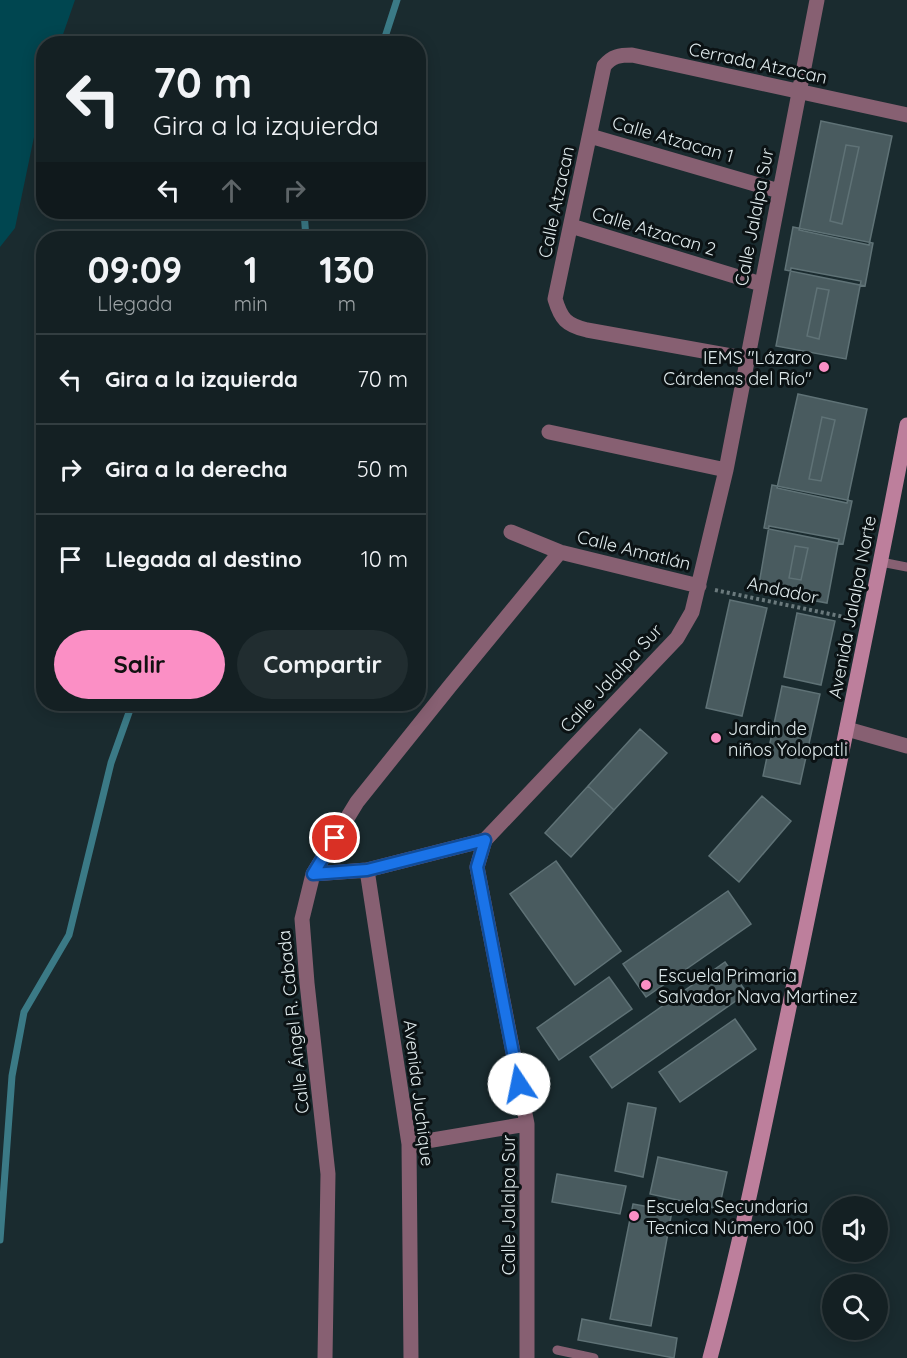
<!DOCTYPE html>
<html lang="es">
<meta charset="utf-8">
<style>
body{margin:0;font-family:Quicksand,sans-serif;background:#212d30;color:#f1f3f6;height:100vh;display:flex;flex-direction:column;font-size:22px;white-space:nowrap}
*{box-sizing:border-box;margin:0}
p{font-size:20px;color:#9da3a6}
.icon{flex:none;width:33px;height:33px;fill:none;stroke:currentColor;stroke-width:2;stroke-linecap:round;stroke-linejoin:round}
.map{position:relative;flex:1;overflow:hidden}
.details{position:absolute;left:36px;top:231px;width:390px;height:480px;display:flex;flex-direction:column;background:#142023;border-radius:24px;box-shadow:0 3px 15px #0003,0 0 0 2px #333e41}
.details>*{flex:none}
.hud{position:absolute;left:36px;top:36px;width:390px;height:183px;border-radius:24px;box-shadow:0 3px 15px #0003,0 0 0 2px #333e41;background:#142023;color:#f1f3f6;overflow:hidden}
.controls{position:absolute;left:822px;top:1196px;display:grid;gap:12px}
.controls a{display:grid;place-items:center;width:66px;height:66px;border-radius:50%;background:#142023;box-shadow:0 3px 15px #0003,0 0 0 2px #333e41;font-size:30px}
.pin{position:absolute;display:grid;place-items:center;width:51px;height:51px;color:#fff;margin:-26px;border:3px solid #fff;border-radius:50%;box-shadow:0 2px 6px #0007}
.me{position:absolute;width:66px;margin:-33px;rotate:349deg;stroke-linejoin:round;filter:drop-shadow(0 0 4px #0008)}
.turn{display:flex;align-items:center;gap:21px;height:126px;padding:0 18px;font-size:27px}
.turn .icon{width:78px;height:78px;stroke-width:2.5}
.turn b{display:block;font-size:42px;line-height:51px}
.lanes{display:flex;align-items:center;height:57px;padding:0 18px;background:#0003;justify-content:center;gap:30px;direction:ltr}
.lanes .off{opacity:.35}
.eta{display:flex;justify-content:space-evenly;align-items:center;height:102px;text-align:center}
.eta b{font-size:36px;font-weight:700;line-height:42px}
.action{display:flex;gap:12px;margin-top:auto;padding:12px 18px}
.action a{flex:1;height:69px;border-radius:36px;background:#fb8fc5;color:#111;font-size:24px;font-weight:700;line-height:69px;text-align:center}
.action a+a{background:#212d30;color:#f1f3f6}
ul{padding:0;list-style:none}
li{display:flex;align-items:center;gap:18px;height:90px;padding:0 18px;border-top:2px solid #333e41}
li div{flex:1}
li b{display:block;font-size:22px}
li em{font-style:normal}
.map>svg:first-child{display:block}
</style>
<div class="map">
<svg width="907" height="1358" viewBox="0 0 907 1358">
<rect width="100%" height="100%" fill="#1a2b2f"/>
<!-- green -->
<path fill="#004650" d="M0,0H75L60,43L44,44L43,94L15,228L0,247Z"/>
<g fill="none" stroke-linecap="round" stroke-linejoin="round">
<!-- stream -->
<path stroke="#3b7a86" stroke-width="7" d="M380,44L385,37L397,0
M304,212L306,238
M0,1240L12,1076L24,1012L69,935L111,763L132,704"/>
</g>
<!-- building -->
<path fill="#495b5f" stroke="#5f7276" stroke-width="1.5" fill-rule="evenodd" d="M821,121L892,136L869,245L799,230ZM846,145L859,147L842,224L830,221Z
M846,145L859,147L842,224L830,221Z
M793,227L873,243L865,286L785,270Z
M791,268L861,281L846,359L776,346ZM817,288L829,290L819,339L807,336Z
M817,288L829,290L819,339L807,336Z
M798,394L867,409L847,503L777,488ZM822,417L835,420L821,481L809,479Z
M822,417L835,420L821,481L809,479Z
M772,485L852,501L843,544L764,528Z
M769,526L839,539L827,603L758,590ZM795,546L808,548L801,580L789,578Z
M795,546L808,548L801,580L789,578Z
M730,600L767,608L742,716L706,708Z
M797,613L835,621L821,685L784,677Z
M782,686L820,694L800,784L763,776Z
M640,729L667,753L614,810L588,786Z
M588,786L614,810L571,857L545,833Z
M762,796L791,821L739,882L709,856Z
M556,861L621,951L575,985L510,894Z
M728,891L751,924L646,997L623,964Z
M725,962L747,993L612,1088L590,1057Z
M609,977L632,1009L559,1060L537,1028Z
M735,1019L756,1049L680,1102L659,1072Z
M628,1103L656,1108L643,1177L615,1171Z
M658,1157L727,1172L719,1209L650,1194Z
M557,1174L626,1186L620,1214L552,1202Z
M633,1204L672,1211L651,1326L610,1319Z
M582,1319L677,1338L674,1358L578,1340Z"/>
<g fill="none" stroke-linecap="round" stroke-linejoin="round">
<!-- path -->
<path stroke="#6b7a7d" stroke-width="4" stroke-dasharray="3 3" stroke-linecap="butt" d="M715,590L849,618"/>
<!-- lane -->
<path stroke="#876072" stroke-width="9" d="M881,562L907,567
M557,1350L594,1358"/>
<!-- street -->
<path stroke="#876072" stroke-width="15" d="M590,136L779,191
M571,226L761,284
M748,359L587,330C566,325 561,319 555,299L604,66C612,56 620,55 632,55L907,115
M549,432L726,470
M511,532L560,552L699,586
M847,729L907,746
M367,870L409,1144L411,1358
M313,874L367,870L485,840
M409,1144L527,1124
M325,1358L328,1174L307,983L302,919L313,874L357,802L450,686L560,552
M527,1358V1124L477,867L485,840L677,638L692,612L726,470L817,0"/>
<!-- secondary -->
<path stroke="#bd7f9c" stroke-width="15" d="M710,1358C745,1229 770,1096 798,965C835,785 873,605 907,425"/>
</g>
<g fill="none" stroke-linecap="round" stroke-linejoin="round">
<!-- route casing -->
<g stroke="#114b97" stroke-width="15">
<path id="route" d="M335,838L313,874L367,870L485,840L477,867L519,1084"/>
</g>
<!-- route -->
<use href="#route" stroke="#1a73e8" stroke-width="10"/>
</g>
<!-- markers -->
<g fill="#fb8fc5" stroke="#0b1214" stroke-width="2">
<circle cx="824" cy="367" r="6"/>
<circle cx="716" cy="738" r="6"/>
<circle cx="646" cy="985" r="6"/>
<circle cx="634" cy="1216" r="6"/>
</g>
<g text-anchor="middle" dominant-baseline="central" stroke-width="6" stroke-linejoin="round" paint-order="stroke">
<!-- street labels -->
<g font-size="18" fill="#dfeaec" stroke="#0b1214">
<text transform="translate(758 63) rotate(12)">Cerrada Atzacan</text>
<text transform="translate(673 139) rotate(16)">Calle Atzacan 1</text>
<text transform="translate(556 202) rotate(-78)">Calle Atzacan</text>
<text transform="translate(754 217) rotate(-79)">Calle Jalalpa Sur</text>
<text transform="translate(654 231) rotate(17)">Calle Atzacan 2</text>
<text transform="translate(634 550) rotate(14)">Calle Amatlán</text>
<text transform="translate(783 590) rotate(12)">Andador</text>
<text transform="translate(852 607) rotate(-79)">Avenida Jalalpa Norte</text>
<text transform="translate(611 678) rotate(-47)">Calle Jalalpa Sur</text>
<text transform="translate(293 1022) rotate(-96)">Calle Ángel R. Cabada</text>
<text transform="translate(419 1093) rotate(83)">Avenida Juchique</text>
<text transform="translate(508 1205) rotate(-90)">Calle Jalalpa Sur</text>
</g>
<!-- poi labels -->
<g font-size="18" fill="#dfeaec" stroke="#0b1214" text-anchor="start">
<text x="812" y="357" text-anchor="end">IEMS "Lázaro<tspan x="812" dy="21">Cárdenas del Río"</tspan></text>
<text x="728" y="728">Jardin de<tspan x="728" dy="21">niños Yolopatli</tspan></text>
<text x="658" y="975">Escuela Primaria<tspan x="658" dy="21">Salvador Nava Martinez</tspan></text>
<text x="646" y="1206">Escuela Secundaria<tspan x="646" dy="21">Tecnica Número 100</tspan></text>
</g>
</g>
</svg>
<div class="controls">
<a><svg class="icon" aria-label="sound" viewBox="0 0 24 24"><path d="M4 9h4l5-4v14l-5-4H4zM17 9q2 3 0 6"/></svg></a>
<a><svg class="icon" aria-label="search" viewBox="0 0 24 24"><circle cx="10" cy="10" r="6"/><path d="M15 15l6 6"/></svg></a>
</div>
<div class="pin" style="left:335px;top:838px;background:#d93025"><svg class="icon" aria-label="arrive" viewBox="0 0 24 24"><path d="M6 21V4h12l-3 4 3 4H6"/></svg></div>
<svg class="me" style="left:519px;top:1084px" viewBox="-20 -20 40 40"><circle r="19" fill="#fff"/><path d="M0-13L10 11 0 6-10 11z" fill="#1a73e8"/></svg>
<div class="hud">
<div class="turn"><svg class="icon" aria-label="left" viewBox="0 0 24 24"><path d="M17 20v-9H6M10 6l-5 5 5 5"/></svg><div><b>70 m</b>Gira a la izquierda</div></div>
<div class="lanes"><svg class="icon" aria-label="left" viewBox="0 0 24 24"><path d="M17 20v-9H6M10 6l-5 5 5 5"/></svg><svg class="icon off" aria-label="ahead" viewBox="0 0 24 24"><path d="M12 20V5M6 11l6-6 6 6"/></svg><svg class="icon off" aria-label="right" viewBox="0 0 24 24"><path d="M7 20v-9h11M14 6l5 5-5 5"/></svg></div>
</div>
<section class="details">
<div class="eta">
<div><b>09:09</b><p>Llegada</p></div>
<div><b>1</b><p>min</p></div>
<div><b>130</b><p>m</p></div>
</div>
<ul>
<li><svg class="icon" aria-label="left" viewBox="0 0 24 24"><path d="M17 20v-9H6M10 6l-5 5 5 5"/></svg><div><b>Gira a la izquierda</b></div><em>70 m</em></li>
<li><svg class="icon" aria-label="right" viewBox="0 0 24 24"><path d="M7 20v-9h11M14 6l5 5-5 5"/></svg><div><b>Gira a la derecha</b></div><em>50 m</em></li>
<li><svg class="icon" aria-label="arrive" viewBox="0 0 24 24"><path d="M6 21V4h12l-3 4 3 4H6"/></svg><div><b>Llegada al destino</b></div><em>10 m</em></li>
</ul>
<div class="action"><a>Salir</a><a>Compartir</a></div>
</section>
</div>
